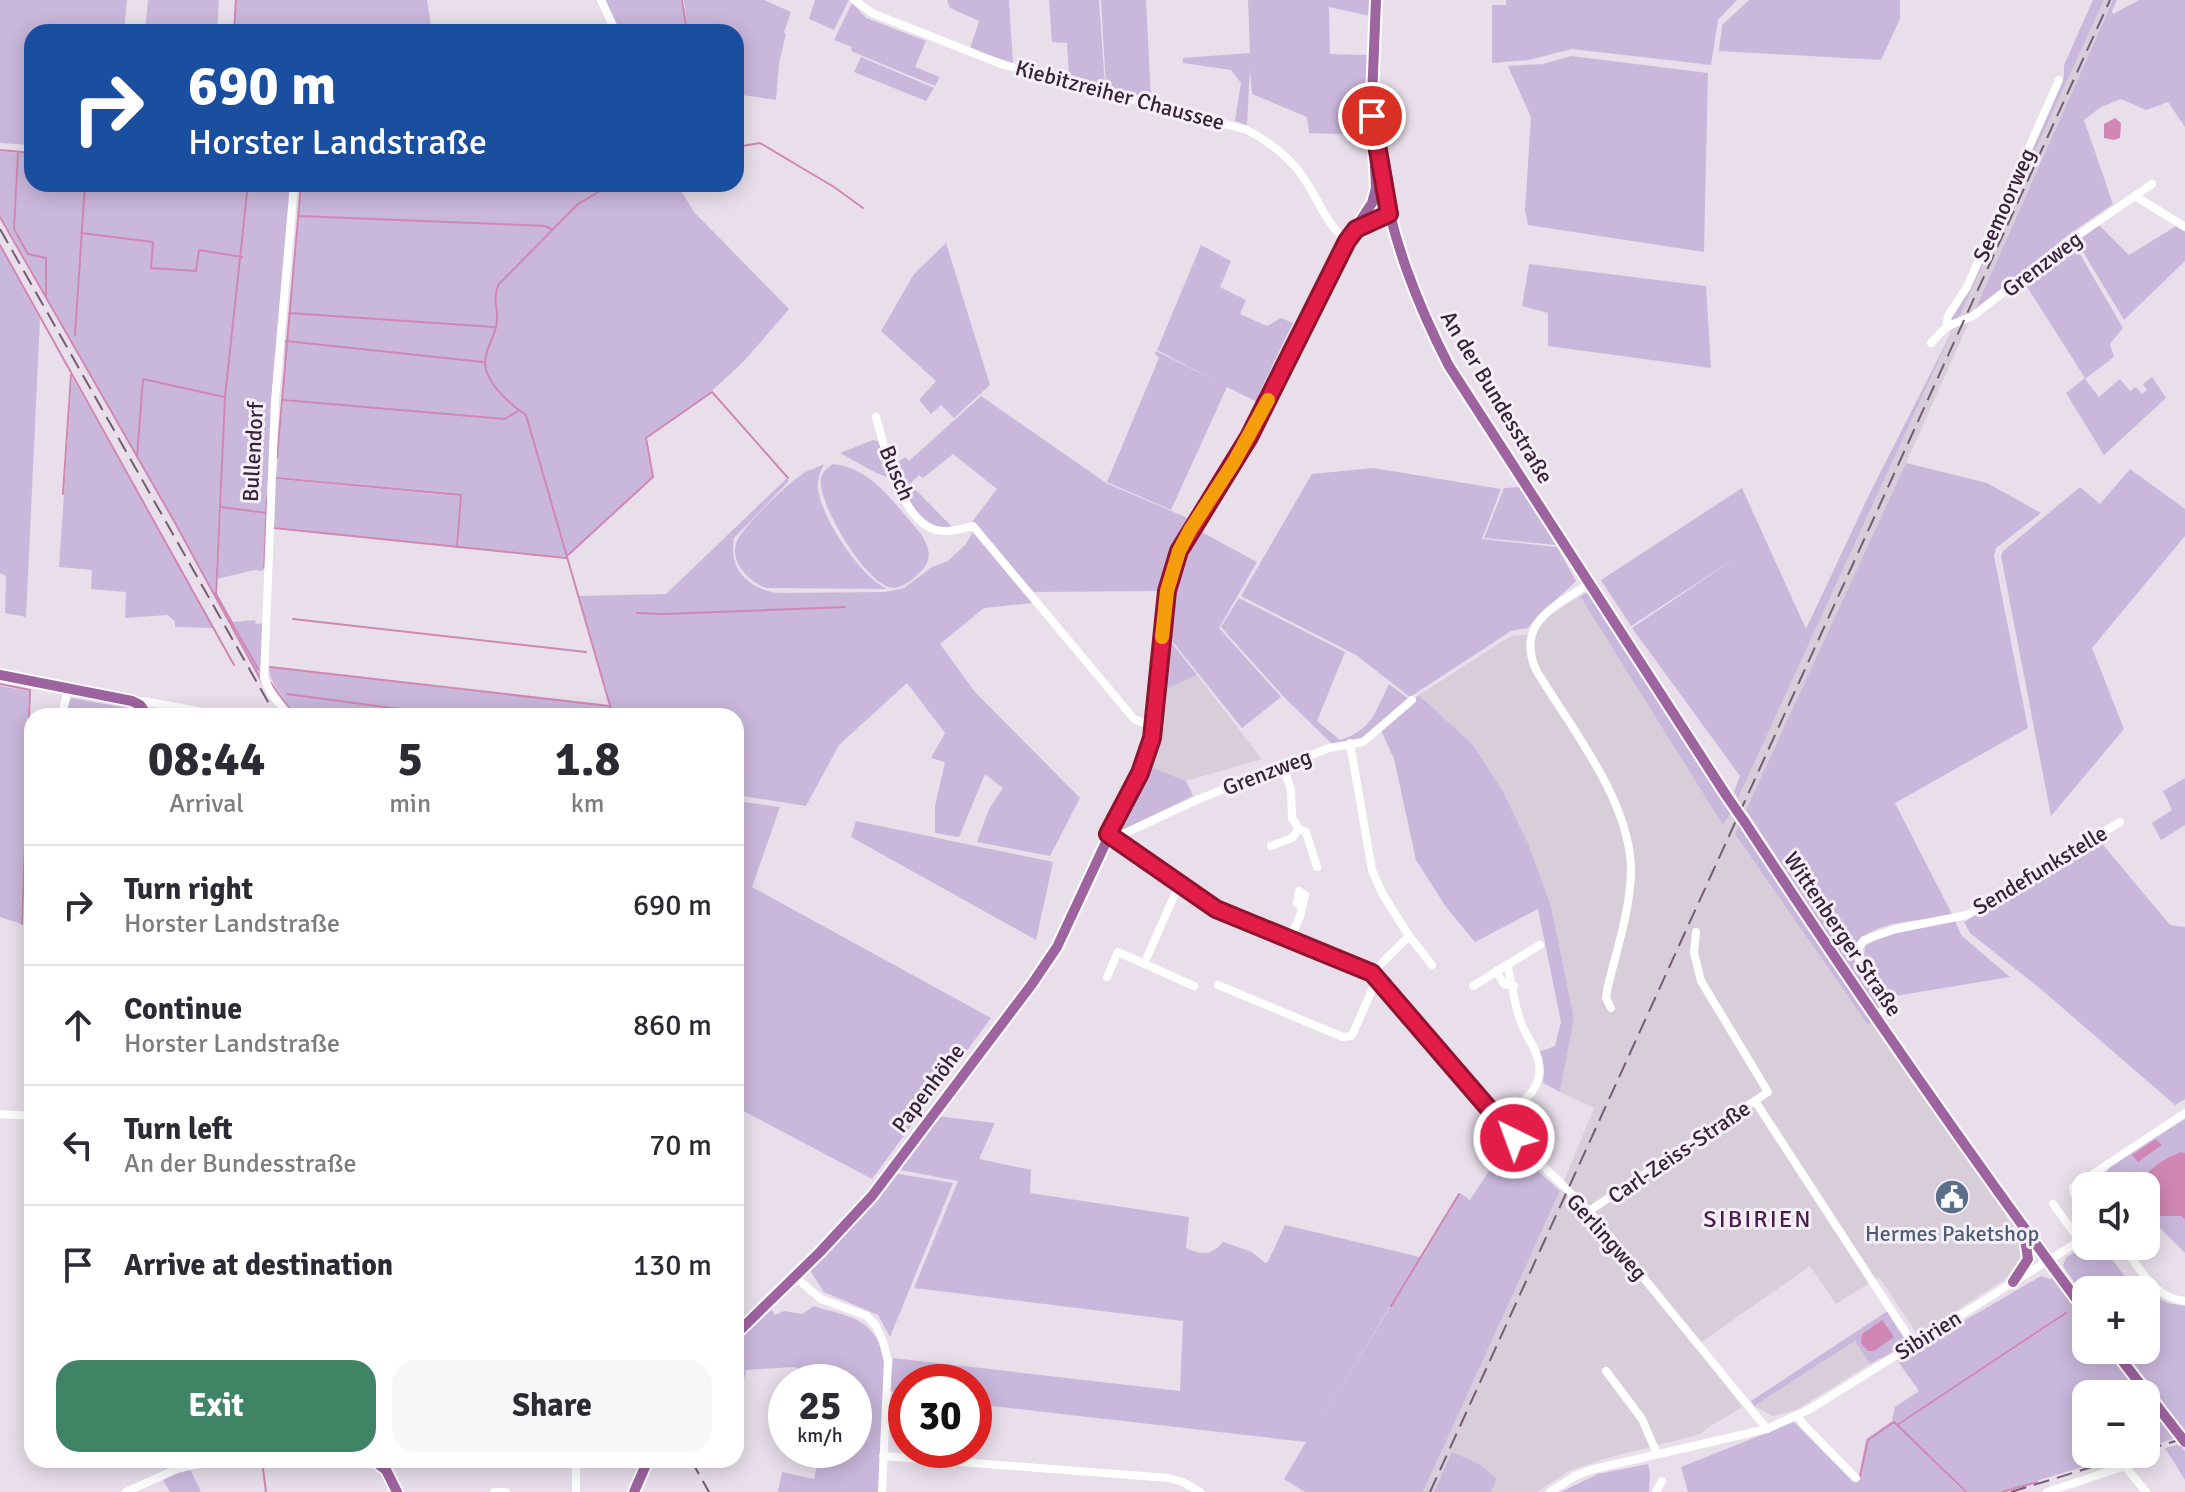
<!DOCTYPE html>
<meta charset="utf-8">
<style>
body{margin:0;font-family:Signika,sans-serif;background:#f7f7f7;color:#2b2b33;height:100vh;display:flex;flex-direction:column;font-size:30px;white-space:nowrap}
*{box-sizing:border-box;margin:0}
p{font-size:26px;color:#7c7c81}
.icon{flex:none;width:44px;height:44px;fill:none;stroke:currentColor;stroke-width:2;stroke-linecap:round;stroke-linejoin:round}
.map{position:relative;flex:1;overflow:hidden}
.details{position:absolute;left:24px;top:708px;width:720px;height:760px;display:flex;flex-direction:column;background:#fff;border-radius:24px;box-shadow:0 4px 20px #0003}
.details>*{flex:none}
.top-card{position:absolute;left:24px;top:24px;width:720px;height:168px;border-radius:24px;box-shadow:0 4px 20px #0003;background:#1a4fa0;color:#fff;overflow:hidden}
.tools{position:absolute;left:2072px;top:1172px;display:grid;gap:16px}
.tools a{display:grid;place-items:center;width:88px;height:88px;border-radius:16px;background:#fff;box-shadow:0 4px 20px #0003;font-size:40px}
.speed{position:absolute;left:768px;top:1364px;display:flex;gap:16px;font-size:40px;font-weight:700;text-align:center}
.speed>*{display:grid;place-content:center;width:104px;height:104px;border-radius:50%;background:#fff;box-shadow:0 4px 20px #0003;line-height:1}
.speed small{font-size:20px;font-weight:400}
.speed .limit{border:12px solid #d22;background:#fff;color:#111}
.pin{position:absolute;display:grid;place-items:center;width:68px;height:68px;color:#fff;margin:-34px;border:4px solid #fff;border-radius:50%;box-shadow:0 2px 8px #0007}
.me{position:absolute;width:88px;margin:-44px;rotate:318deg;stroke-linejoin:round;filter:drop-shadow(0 0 6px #0008)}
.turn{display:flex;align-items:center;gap:28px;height:168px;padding:0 32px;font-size:36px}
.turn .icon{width:104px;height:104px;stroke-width:2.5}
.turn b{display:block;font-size:56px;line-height:68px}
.eta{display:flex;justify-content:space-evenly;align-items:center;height:136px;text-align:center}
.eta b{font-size:48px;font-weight:800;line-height:56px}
.primary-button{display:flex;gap:16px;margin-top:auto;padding:16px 32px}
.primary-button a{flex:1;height:92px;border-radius:24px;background:#3f8464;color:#fff;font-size:32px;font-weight:800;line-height:92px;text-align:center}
.primary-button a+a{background:#f7f7f7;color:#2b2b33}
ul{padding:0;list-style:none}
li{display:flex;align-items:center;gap:24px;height:120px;padding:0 32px;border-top:2px solid #e1e1e2}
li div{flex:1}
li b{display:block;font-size:30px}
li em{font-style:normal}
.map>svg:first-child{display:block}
</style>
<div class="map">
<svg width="2185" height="1492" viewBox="0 0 2185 1492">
<rect width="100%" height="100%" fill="#e8dfea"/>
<!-- built -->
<path fill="#d7ceda" d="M2104,0H2113L1906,463L1736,834L1868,1025L1873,1021L1987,1187L2022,1240L2025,1255L2016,1272L1918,1335L1879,1277L1836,1304L1810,1266L1696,1346L1742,1407L1707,1428L1701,1434L1607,1458L1569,1471L1537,1492H1491L1497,1479L1453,1452L1434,1492H1423L1560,1191L1594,1108L1560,1092L1574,1018L1551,906L1528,843L1502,791L1472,744L1419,695L1511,636L1535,634L1546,617L1580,596L1724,824Z
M1197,675L1262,759L1186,781L1146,765L1157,735L1161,691Z
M1855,1341L1870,1364L1796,1410L1773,1416L1754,1406Z"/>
<!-- green -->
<path fill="#cab8dc" d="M0,0H127L124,32H32V145L0,143Z
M148,0H219L217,32H145Z
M237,0H427L432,32H234Z
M605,0H682L687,32H620Z
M684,0H764L791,12L784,32L786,34L779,63L776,100L736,94V32H688Z
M815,0H849L834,30L809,19Z
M947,0H1009L1013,63L970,49L979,21L950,8Z
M1049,0H1099L1105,87L1069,78L1067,43L1052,42Z
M1101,0H1146L1151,99L1106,87Z
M1248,0H1371L1370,16L1329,7L1330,54L1368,55L1365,135L1309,133L1307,117L1252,94L1250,68L1247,125L1235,121L1241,83L1231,70L1183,63V58L1250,53Z
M1506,0H1737L1718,20L1711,65L1572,49L1529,60L1492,63V5H1506Z
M1749,0H1900V19L1881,60L1719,51L1722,25Z
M2093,0H2104L1958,319L1950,322L1948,320L2064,76V65Z
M2113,0H2117L2112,11L2113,14L2139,0H2185V127L2168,102L2146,110L2121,99L2101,107L2084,120L2113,204L2068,235L1973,314Z
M852,3L866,18L926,41L915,67L940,77L935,86L851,51L852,47L834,40Z
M1571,56L1708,73L1704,252L1528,225L1525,210L1531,117L1508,66L1543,64Z
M861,57L934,88L926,101L854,72Z
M0,151L17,153L14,217L19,152L32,153V184H291L272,399L263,571L254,570L217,579L221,507L249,510L221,506L223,428L215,594L255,663L233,622L255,620L256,624L263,623V671L260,673L264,685L174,520L0,215Z
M302,184H677L694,212L789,309L744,361L712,391L645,438L652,477L567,557L458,547L461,495L276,477L283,400L359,406L283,399L285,341L350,348L286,340Z
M2098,224L2129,255L2178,225L2185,230V261L2124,320L2076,240Z
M946,243L990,385L954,418L941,405L931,414L919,400L936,381L881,331L914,274Z
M2074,244L2123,328L2110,344L2114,357L2085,379L2099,397L2120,379L2130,391L2136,387L2142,394L2147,390L2143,384L2152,377L2166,398L2104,455L2066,393L2085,378L2024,282Z
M1201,245L1231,261L1220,287L1246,300L1240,314L1267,326L1281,318L1293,323L1259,393L1257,402L1227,387L1171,510L1107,482L1159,358L1155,354L1156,351L1216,381L1157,350Z
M0,246L40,319L26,617L5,613L6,576L0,573Z
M1529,264L1706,286L1711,368L1548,346V313L1522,306Z
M1954,327L1738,798L1734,792L1740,776L1632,628L1737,557L1631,626L1601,580L1742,488L1806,629L1869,495Z
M72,377L214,628L175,627V622L168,615L125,618L126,592L91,589L92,570L59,567Z
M981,396L1106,483L1190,519L1173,553L1162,591L1032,592L972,522L997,489L953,454L923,478L919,475L910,484L954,529C913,528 906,500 893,466L905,457L909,461Z
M873,440L881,442L893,479L876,473L840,453Z
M1906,463L1987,483L2041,513L1996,548L1994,556L2028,728L1895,803L1953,916C1922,921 1871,919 1853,948L1855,961L1883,1002L1879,1012L1746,810Z
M824,464C820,473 817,480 818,489C822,519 860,576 887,589L766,588C748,581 727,560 738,539C745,525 787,484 801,475C807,470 817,468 824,464Z
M833,464C873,468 896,506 921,534C928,546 933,556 924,568C917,576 904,588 893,588C867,587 816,501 821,478C823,471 827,468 833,464Z
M1373,468L1501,489L1482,539L1557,547L1576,581C1560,598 1542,609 1528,628L1511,631L1410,697L1356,655L1241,596L1312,474Z
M2130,469L2185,509V536L2092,648L2124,729L2051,816L2001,556L2003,551L2080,487L2100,504Z
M787,478L789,481L734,538C728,569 749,590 779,593L885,592L904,588L932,567L948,561L966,544L974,530L1034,603L984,608L940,644L975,692L1080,798L1050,856L977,842L989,809L1003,788L985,774L959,837L935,833V806L945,762L931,758L945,733L907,683L839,745L806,806L736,795V716H291C289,696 270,689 269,667L610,707L579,596L666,594Z
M275,479L460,496L457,547L274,527Z
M1520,487L1556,545L1484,538L1504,488Z
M1196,529L1257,562L1219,628L1281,697L1242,728L1168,636C1169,597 1177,563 1196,529Z
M1586,593L1592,596L1732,810L1723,825L1580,596Z
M1239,598L1345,652L1317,721L1340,740C1373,729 1374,714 1389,684L1410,700L1368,736L1333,745L1283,696L1221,627Z
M1167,637L1197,675L1161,691Z
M0,686L29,691L21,924L0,917Z
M1419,695L1472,744L1502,790L1528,843L1551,906L1574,1018L1560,1092L1543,1083L1544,1071L1539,1052L1555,1046L1561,1022L1538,909L1475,942L1446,907L1416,860L1394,759L1381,730Z
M71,698L133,709L130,716H69L70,712L66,711Z
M1146,765L1186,781L1193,796L1114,834Z
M2185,778V825L2161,840L2152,823L2172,810L2163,791Z
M736,801L780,807L752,887L991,1018L872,1179L736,1107Z
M856,821L1053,862L1036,940L851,837Z
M1739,824L1873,1021L1868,1025L1735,834Z
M2099,840L2170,925L2185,927V1099L2175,1105L2043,991L1970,933L1964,922Z
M1955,920L1961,935L2010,977L1889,997L1864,958L1865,946L1882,936Z
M936,1116L995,1123L979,1159L1031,1170L1030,1193L1189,1217L1186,1248C1201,1255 1211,1256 1223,1242L1252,1252L1265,1263L1268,1262L1285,1225L1420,1257L1311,1436L1460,1193L1470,1200L1489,1171L1514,1149L1560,1191L1423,1492H1305L1284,1479L1306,1442L974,1404V1382H906V1393L889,1391L893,1358L1180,1391L1183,1321L914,1288L958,1181L895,1169Z
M2185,1119V1153L2181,1152C2163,1159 2148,1169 2139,1186H2099L2110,1166Z
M893,1173L953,1183L890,1337L878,1315L824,1292L809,1269L870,1204Z
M2146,1206L2157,1216H2181L2185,1220V1253L2146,1214Z
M2086,1244V1246H2102L2135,1290H2086V1299L2063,1266L2066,1258Z
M2041,1276L2050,1279L2053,1277L2086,1321V1350H2108L2142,1394H2086V1454H2126L2000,1492H1966L1898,1425L2070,1312L1897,1424L1892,1420L1895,1407L1919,1391L1897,1360Z
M2156,1296L2167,1303L2185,1306V1432L2124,1350H2146V1303Z
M814,1306C831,1312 854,1315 867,1327C870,1330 877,1337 879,1342C892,1371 881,1457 879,1492H778L782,1472L814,1479L820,1450H854V1382H832V1378L793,1367L746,1370L736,1415V1342L770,1308L775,1315L784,1311L802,1314Z
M1889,1310L1905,1337V1346L1870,1364L1855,1341L1754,1406L1751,1401Z
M2146,1400L2175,1438L2146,1448Z
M1892,1421L1964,1492H1688L1681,1467L1794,1422L1853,1482L1859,1476L1866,1439Z
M2179,1444L2185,1451V1480L2165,1448Z
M1452,1452L1479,1464L1497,1479L1491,1492H1434Z
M1648,1464L1650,1472L1649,1492H1561L1598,1474Z
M190,1469L201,1492H170L162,1478Z"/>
<!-- water -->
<path fill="#d087b4" d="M2115,118L2121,123L2120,138L2114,140L2104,138V124Z
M2156,1139L2162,1145L2138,1162L2132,1155Z
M2181,1152L2185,1153V1220L2181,1216H2157L2146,1206V1186H2139C2148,1168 2163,1159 2181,1152Z
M1882,1320L1894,1337L1874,1351H1868L1861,1343L1862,1334Z"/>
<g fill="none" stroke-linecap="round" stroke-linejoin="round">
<!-- stream -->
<path stroke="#d087b4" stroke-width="2" d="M682,0L687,32
M234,32L236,0
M736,147L760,143L834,187L863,208
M0,150L32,153
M18,152L14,229L28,254L46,258V296
M248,184L225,397L216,594L258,669
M612,184L578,204L499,284C492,297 498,307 497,320C497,334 485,348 485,362C485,383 511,405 526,415L613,716
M299,216L545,226L551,229
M0,217L174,521L262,682
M81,233L153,242L151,268L196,271L199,250L242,257
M0,245L234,665
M289,313L494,327
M75,335L85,184
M286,341L483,362
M284,400L505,419L518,411
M137,457L143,379L224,397
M277,458L301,184
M276,478L461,495L457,547
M63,494L71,375
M222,507L266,513
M274,528L566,558
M568,555L653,477L646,438L712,392L788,478
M264,568L267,498
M637,613L664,614L845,607
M293,619L586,652
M270,667L609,706
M271,683L289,708
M0,684L30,690L22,924
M287,694L451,716
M130,716L134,709
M1391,1306L1459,1194
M1897,1425L2066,1313
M262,1461L266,1492
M1860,1476L1868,1440L1894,1422L1966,1492
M2002,1492L2037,1482"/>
<!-- major casing -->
<g stroke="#fff" stroke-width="14">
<path id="major" d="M1374,132L1372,98L1376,0
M1380,167C1392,239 1416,302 1449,366L1726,795
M1358,228L1389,214
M0,675L132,701L140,705L148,716
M1744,821C1854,988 1967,1152 2086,1312
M2013,1282L2028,1259L2024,1232
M736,1334L820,1252L872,1196L1032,984L1057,947L1149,750L1156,709L1167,591L1179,551L1249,437L1347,241L1372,203L1376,188L1373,127
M2114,1350L2171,1424
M373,1460L386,1470L397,1492
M634,1492L648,1460"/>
</g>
<!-- minor -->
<path stroke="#fff" stroke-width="8" d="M601,0L616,32
M854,0L872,13L1001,64L1247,130C1266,140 1283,152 1297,169C1316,191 1323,222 1347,241
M2135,196L2185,227
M1946,327L1948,316L1967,287L2059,80
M1931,343L1946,327L1973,316L2064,245L2152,184
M876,417C885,448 900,520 936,530C947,533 962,529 973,526L1134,719L1153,727
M1590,583C1556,606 1515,622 1536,670C1571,728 1632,803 1631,872C1630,910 1617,949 1608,986L1606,998L1611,1008
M140,705L144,701L224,716
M62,716L68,688
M283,716L284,709L272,695L264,678L275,401L294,184
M1350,743L1372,870L1382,893L1409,936L1372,973
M1299,829L1306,832L1317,867
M1108,834L1216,909L1372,973L1498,1122L1589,1211L1767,1429
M1117,840L1121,835L1199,799L1283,766L1329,748L1363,742L1412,700
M1271,846L1292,838L1299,829L1292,818L1291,790L1283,766
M1409,936L1432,965
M1290,940L1300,916L1305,895L1299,891L1297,903L1302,907
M1144,964L1179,885
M1496,971L1504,984L1514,986
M1107,977L1118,952L1194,986
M1218,985L1343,1037L1351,1036L1354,1031L1373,988L1379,980
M1473,986L1507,965
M1875,1020L1884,1009L1886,1000L1859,961L1858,948L1864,940L1896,929L1967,915L2120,822
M1755,1101L1913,1344
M0,1114L32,1116
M1498,1122C1520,1104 1550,1087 1536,1053C1532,1043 1526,1035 1522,1025C1514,1007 1513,984 1507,965L1540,945
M2053,1204L2080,1241
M1589,1211L1768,1092L1701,981L1694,953L1696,932
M2086,1212L2074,1194L2073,1187L2185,1113
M2123,1246C2140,1269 2154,1298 2185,1301
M795,1277L821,1299L867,1316L876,1326L883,1342L888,1361L882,1492
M1606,1371L1642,1419L1657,1454
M1797,1415L1804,1425L1856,1478
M883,1456L1168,1478L1183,1482L1200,1492
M576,1460V1492
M126,1492L177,1469L214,1460
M494,1492H506
M1550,1492L1577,1475L1594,1469L1767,1429L1810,1409L2086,1237
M1656,1492L1662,1481
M2047,1492L2125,1466L2146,1492"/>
<!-- major -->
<use href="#major" stroke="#9e64a0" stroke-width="10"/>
<!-- rail -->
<path stroke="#755b76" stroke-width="2" stroke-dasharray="16 8" stroke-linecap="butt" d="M0,229L276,716
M2146,1450L2185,1438
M691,1460L709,1492
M1430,1492L2110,0
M2011,1492L2134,1454"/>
<!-- major-bridge casing -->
<g stroke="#fff" stroke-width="14" stroke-linecap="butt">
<path id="major-bridge" d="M1726,795L1744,821
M2171,1424L2185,1442"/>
</g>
<!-- major-bridge -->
<use href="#major-bridge" stroke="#9e64a0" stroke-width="10"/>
</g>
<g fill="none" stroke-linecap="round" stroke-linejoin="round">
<!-- route casing -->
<g stroke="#92132f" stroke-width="20">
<path id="route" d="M1372,116L1389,214L1356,229L1347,241L1249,437L1179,551L1167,591L1152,738L1140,773L1108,834L1216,909L1372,973L1514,1138"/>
</g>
<!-- route -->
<use href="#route" stroke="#e11d48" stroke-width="14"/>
<!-- slow -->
<path stroke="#f59e0b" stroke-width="14" d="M1162,637L1167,591L1179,551L1190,530L1234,462L1268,400"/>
</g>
<!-- icons -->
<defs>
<g id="civic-disc" transform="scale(1.8)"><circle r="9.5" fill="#5c6f8a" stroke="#f5f0f7"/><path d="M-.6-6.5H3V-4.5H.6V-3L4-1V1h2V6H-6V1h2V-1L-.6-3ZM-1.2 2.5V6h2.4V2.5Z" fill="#fff"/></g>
</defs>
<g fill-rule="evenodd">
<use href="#civic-disc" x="1952" y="1197"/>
</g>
<g text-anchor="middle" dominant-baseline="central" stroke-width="6" stroke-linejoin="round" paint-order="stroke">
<!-- street labels -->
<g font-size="22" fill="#39213a" stroke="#f5f0f7">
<text transform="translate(1120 95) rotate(15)">Kiebitzreiher Chaussee</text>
<text transform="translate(2004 205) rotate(-66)">Seemoorweg</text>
<text transform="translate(2042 264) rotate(-37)">Grenzweg</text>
<text transform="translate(1497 397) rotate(59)">An der Bundesstraße</text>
<text transform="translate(253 452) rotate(-87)">Bullendorf</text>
<text transform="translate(897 473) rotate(67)">Busch</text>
<text transform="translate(1267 772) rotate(-21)">Grenzweg</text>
<text transform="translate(2040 870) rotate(-31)">Sendefunkstelle</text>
<text transform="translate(1843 934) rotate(56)">Wittenberger Straße</text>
<text transform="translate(928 1088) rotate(-53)">Papenhöhe</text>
<text transform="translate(1679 1152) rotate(-34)">Carl-Zeiss-Straße</text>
<text transform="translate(1607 1237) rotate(48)">Gerlingweg</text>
<text transform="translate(1928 1335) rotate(-32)">Sibirien</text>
</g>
<!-- service labels -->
<g font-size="22" fill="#4e5e75" stroke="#f5f0f7">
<text x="1952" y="1233">Hermes Paketshop</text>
</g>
<!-- neighbourhood labels -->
<g font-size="24" letter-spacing="2" fill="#4b1d4c" stroke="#f5f0f7">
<text x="1758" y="1219">SIBIRIEN</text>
</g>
</g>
</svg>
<div class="tools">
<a><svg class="icon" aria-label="sound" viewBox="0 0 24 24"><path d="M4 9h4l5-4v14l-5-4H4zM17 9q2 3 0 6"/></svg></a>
<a>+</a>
<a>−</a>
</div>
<div class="speed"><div>25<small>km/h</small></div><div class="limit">30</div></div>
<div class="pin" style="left:1372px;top:116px;background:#d93025"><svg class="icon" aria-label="arrive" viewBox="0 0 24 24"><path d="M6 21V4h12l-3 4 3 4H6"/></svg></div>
<svg class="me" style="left:1514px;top:1138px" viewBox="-20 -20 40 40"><circle r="17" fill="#e11d48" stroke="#fff" stroke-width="3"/><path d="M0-11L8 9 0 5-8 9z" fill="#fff"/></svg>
<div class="top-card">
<div class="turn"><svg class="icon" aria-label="right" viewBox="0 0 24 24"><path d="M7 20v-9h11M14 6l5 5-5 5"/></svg><div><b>690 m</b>Horster Landstraße</div></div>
</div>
<section class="details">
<div class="eta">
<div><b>08:44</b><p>Arrival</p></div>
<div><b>5</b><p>min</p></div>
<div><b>1.8</b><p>km</p></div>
</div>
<ul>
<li><svg class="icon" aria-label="right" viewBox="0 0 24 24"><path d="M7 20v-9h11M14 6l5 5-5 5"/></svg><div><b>Turn right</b><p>Horster Landstraße</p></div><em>690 m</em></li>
<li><svg class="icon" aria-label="ahead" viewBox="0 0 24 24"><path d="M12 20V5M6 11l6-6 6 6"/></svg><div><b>Continue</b><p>Horster Landstraße</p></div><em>860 m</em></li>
<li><svg class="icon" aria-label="left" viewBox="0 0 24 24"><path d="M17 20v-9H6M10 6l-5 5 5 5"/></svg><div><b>Turn left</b><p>An der Bundesstraße</p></div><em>70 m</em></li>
<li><svg class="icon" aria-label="arrive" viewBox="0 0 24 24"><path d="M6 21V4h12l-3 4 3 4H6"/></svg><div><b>Arrive at destination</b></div><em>130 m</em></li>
</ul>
<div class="primary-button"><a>Exit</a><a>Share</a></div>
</section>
</div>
